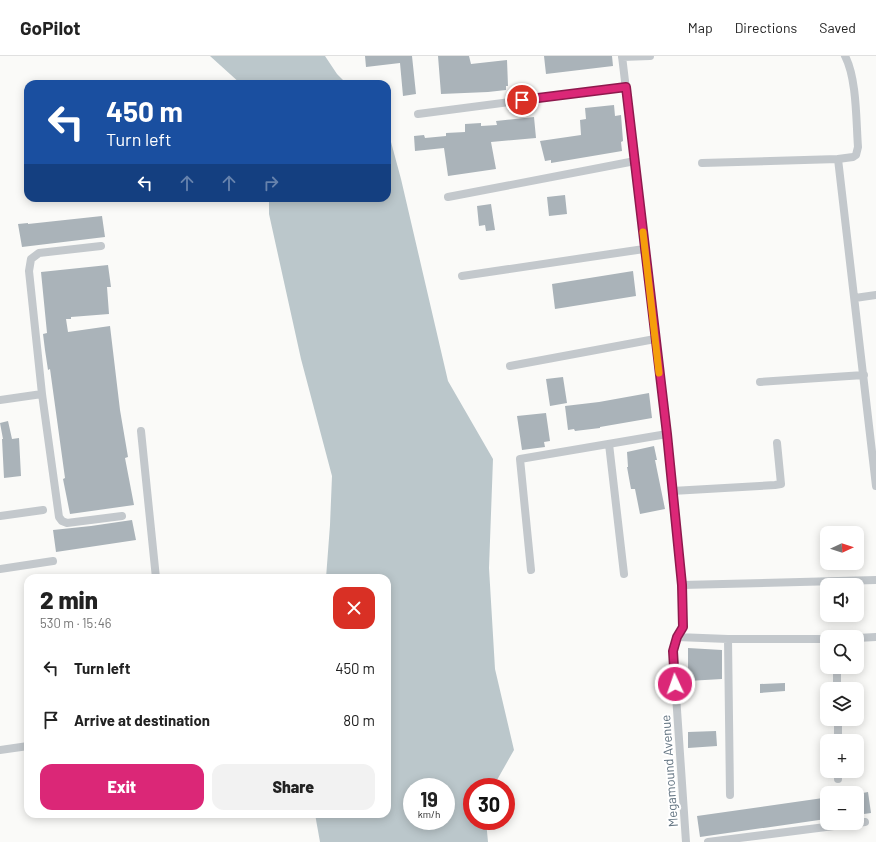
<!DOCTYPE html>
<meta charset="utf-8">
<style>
body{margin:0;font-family:Barlow,sans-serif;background:#f2f2f2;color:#222;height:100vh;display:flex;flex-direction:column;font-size:15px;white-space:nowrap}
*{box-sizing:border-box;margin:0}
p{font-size:13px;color:#767676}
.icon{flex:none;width:22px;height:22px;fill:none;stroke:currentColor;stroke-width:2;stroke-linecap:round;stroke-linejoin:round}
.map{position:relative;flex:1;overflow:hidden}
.sheet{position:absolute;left:24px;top:518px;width:367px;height:244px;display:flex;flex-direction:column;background:#fff;border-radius:12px;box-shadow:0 2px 10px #0003}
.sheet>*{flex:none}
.hud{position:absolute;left:24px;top:24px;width:367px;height:122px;border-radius:12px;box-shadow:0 2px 10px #0003;background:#1a4fa0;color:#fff;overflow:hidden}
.needle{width:26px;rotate:87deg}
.buttons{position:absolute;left:820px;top:470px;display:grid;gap:8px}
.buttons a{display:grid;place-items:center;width:44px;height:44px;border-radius:8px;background:#fff;box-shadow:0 2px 10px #0003;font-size:20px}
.speed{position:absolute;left:403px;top:722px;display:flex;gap:8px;font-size:20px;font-weight:700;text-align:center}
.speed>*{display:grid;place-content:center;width:52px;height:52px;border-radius:50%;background:#fff;box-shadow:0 2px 10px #0003;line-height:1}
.speed small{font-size:10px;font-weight:400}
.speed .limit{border:6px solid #d22;background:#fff;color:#111}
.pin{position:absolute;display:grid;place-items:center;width:34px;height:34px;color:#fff;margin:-17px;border:2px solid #fff;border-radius:50%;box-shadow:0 1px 4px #0007}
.me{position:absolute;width:44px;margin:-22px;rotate:357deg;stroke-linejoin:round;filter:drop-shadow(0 0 3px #0008)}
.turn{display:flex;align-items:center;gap:14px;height:84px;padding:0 16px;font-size:18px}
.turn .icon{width:52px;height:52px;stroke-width:2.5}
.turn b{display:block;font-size:28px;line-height:34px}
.lanes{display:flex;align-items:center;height:38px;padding:0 16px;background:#0003;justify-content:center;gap:20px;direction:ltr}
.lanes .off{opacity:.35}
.round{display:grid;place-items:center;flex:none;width:42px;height:42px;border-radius:12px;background:#f2f2f2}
.summary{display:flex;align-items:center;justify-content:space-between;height:68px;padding:0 16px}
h1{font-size:24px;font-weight:800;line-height:30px}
.button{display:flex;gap:8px;margin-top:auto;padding:8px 16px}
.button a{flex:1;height:46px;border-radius:12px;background:#db2777;color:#fff;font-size:16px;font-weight:800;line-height:46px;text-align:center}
.button a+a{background:#f2f2f2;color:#222}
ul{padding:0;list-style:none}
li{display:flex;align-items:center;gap:12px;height:52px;padding:0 16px}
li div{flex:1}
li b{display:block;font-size:15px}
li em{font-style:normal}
header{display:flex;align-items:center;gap:24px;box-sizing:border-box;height:56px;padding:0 20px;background:#fff;border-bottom:1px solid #e0e0e0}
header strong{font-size:19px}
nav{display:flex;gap:22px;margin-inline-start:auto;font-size:14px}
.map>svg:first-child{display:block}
</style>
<header>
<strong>GoPilot</strong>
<nav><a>Map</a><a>Directions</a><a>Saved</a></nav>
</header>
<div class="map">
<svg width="876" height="786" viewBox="0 0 876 786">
<rect width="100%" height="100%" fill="#fafaf8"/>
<!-- water -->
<path fill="#bbc7cb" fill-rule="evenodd" d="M210,0H325L337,18L347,28H241Z
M387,81L391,86L401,123L448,325L493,403L489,512L495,613L514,694L493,731H472V765H486L488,786H320L315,758H387V522H326L330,469L332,420L301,303L269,158V142H387ZM412,731H446V765H412Z"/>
<!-- building -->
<path fill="#aab3b9" d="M365,0H412L416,38L403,40L400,7L366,11Z
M438,0H469L471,8L507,4L508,30H506V34L488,36L441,38Z
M544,0H612L613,10L546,18Z
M614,49L615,60L621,59L623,85L621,86L622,95L551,107V104L545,105L540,85L581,79L580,64L586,63L585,52Z
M534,61L536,82L491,86L496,113L448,120L444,92L415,95L414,80L424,79L425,82L446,80V77L465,76V68L481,67V70L497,69L496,65Z
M565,139L567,158L549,160L547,141Z
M491,148L495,174L486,175L485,169L479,170L477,150Z
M102,160L105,181L22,191L18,168L28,167V168Z
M108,209L111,231H107L109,258L71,261V263H66L68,276L110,270L120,354L128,401L125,402L134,449L70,458L63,423L65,422L50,313L48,314L45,294L43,278L47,277L41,216Z
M633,215L636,240L555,253L552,228Z
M563,321L567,347L550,350L546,323Z
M649,337L652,362L600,371V372L575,375L574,373L568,374L565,350L599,346Z
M546,357L550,385L544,386L545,391L522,394L517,360Z
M8,365L12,383L19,382L21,420L4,422L2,383H3L0,367Z
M654,390L657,404H655L665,453L640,458L635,433H631L627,411H628L627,396Z
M132,464L136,484L56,496L53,474L91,470Z
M688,592L722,594V623L688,625Z
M785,627V635L760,637V628Z
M716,675L717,690L688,692V676Z
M868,736L871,757L857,759V738Z
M823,742L826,763L700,781L697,760Z"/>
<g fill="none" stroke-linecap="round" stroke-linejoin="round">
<!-- minor -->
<path stroke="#c3c8cc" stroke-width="8" d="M622,0L667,378L682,529L683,571L677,581L673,595L686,786
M845,0C857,23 856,65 858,91L856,99L853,101L838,103L876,430
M622,1L650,0
M418,58L626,31
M702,107L838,103
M448,141L635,105
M462,220L644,193
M855,242L876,239
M510,310L655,283
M760,326L864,319
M42,338L59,461L62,465L67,467L122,460
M0,344L42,338L29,215L31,203L39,197L101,190
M141,375L156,522
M609,388L624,518
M672,435L775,429L781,428L777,387
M0,460L43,454
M0,513L53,505
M531,514L520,403L667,378
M682,529L876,524
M677,581L728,583H827
M857,582L876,581
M728,583L730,739
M837,611V633
M838,663V685
M0,694L28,690
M838,715V723
M708,786L865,766"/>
</g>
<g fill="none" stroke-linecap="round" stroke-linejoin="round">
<!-- route casing -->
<g stroke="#8e194d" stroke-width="10">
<path id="route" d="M522,44L626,31L667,378L682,529L683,571L677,581L673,595L675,628"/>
</g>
<!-- route -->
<use href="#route" stroke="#db2777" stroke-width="7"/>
<!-- slow -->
<path stroke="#f59e0b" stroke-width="7" d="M643,176L659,317"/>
</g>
<g text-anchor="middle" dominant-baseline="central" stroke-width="4" stroke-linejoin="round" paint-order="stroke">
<!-- street labels -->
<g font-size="13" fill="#657683" stroke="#fff">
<text transform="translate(669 715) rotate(-94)">Megamound Avenue</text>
</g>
</g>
</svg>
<div class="buttons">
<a><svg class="needle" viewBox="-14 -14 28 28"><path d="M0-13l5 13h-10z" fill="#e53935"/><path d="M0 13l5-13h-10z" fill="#767676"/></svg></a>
<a><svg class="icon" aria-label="sound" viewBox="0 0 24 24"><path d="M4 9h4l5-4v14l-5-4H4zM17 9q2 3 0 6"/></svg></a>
<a><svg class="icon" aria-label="search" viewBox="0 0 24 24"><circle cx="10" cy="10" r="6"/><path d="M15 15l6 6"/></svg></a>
<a><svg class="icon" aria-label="layers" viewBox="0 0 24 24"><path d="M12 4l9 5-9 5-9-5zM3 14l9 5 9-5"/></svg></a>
<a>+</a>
<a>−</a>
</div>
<div class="speed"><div>19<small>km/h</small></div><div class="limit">30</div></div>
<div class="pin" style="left:522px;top:44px;background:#d93025"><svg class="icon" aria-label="arrive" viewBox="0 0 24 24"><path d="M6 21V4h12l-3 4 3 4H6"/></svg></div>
<svg class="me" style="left:675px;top:628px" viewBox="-20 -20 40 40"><circle r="17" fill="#db2777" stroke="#fff" stroke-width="3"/><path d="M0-11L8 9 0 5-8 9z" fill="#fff"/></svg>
<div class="hud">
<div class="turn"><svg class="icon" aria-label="left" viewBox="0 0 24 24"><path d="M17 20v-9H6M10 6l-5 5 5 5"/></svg><div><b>450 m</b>Turn left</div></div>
<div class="lanes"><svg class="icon" aria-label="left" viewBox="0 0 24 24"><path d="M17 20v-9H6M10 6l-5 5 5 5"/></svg><svg class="icon off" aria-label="ahead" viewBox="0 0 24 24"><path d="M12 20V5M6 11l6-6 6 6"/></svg><svg class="icon off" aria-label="ahead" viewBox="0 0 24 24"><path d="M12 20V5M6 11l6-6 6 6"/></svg><svg class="icon off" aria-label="right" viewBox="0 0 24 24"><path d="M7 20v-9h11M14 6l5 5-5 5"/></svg></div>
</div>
<section class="sheet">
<div class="summary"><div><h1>2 min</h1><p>530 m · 15:46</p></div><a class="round" style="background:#d93025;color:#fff"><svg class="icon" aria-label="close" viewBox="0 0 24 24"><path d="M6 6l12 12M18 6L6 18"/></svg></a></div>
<ul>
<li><svg class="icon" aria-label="left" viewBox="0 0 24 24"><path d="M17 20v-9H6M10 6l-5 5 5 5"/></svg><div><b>Turn left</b></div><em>450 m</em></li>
<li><svg class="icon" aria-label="arrive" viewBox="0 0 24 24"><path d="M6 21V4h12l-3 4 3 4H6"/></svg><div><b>Arrive at destination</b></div><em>80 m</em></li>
</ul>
<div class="button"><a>Exit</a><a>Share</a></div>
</section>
</div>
